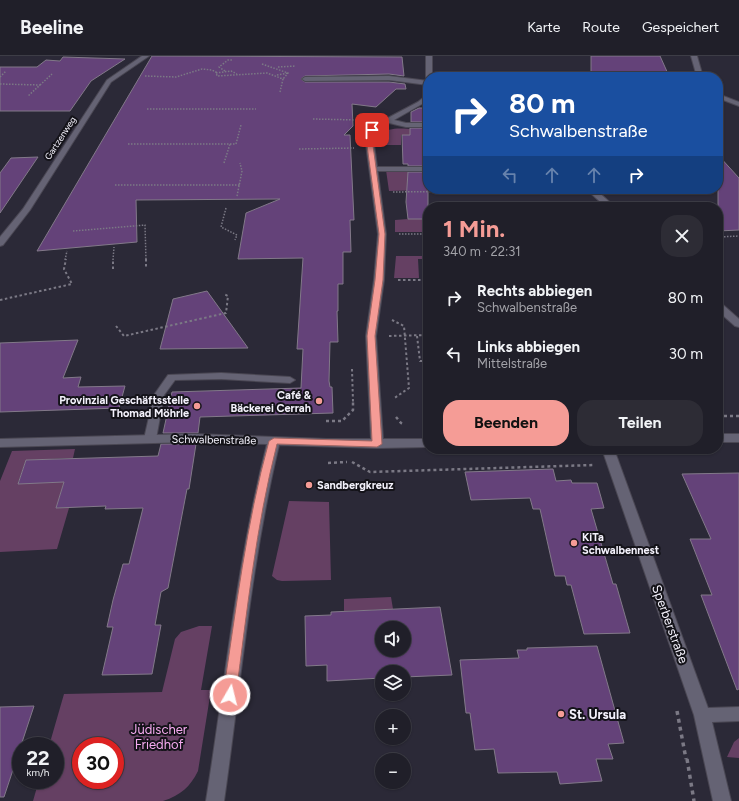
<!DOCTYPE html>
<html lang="de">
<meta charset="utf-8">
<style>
body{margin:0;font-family:Figtree,sans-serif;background:#2d2c35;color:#f1f3f6;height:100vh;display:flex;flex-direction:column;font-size:15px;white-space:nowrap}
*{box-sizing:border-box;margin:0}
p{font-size:13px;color:#a2a2a8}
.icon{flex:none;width:22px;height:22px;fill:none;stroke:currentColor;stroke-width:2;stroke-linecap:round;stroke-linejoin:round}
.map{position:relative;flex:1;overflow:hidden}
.sheet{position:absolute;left:423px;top:146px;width:300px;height:252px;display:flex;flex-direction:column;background:#201f29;border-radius:16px;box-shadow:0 1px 3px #0004,0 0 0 1px #3d3d46}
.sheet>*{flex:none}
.hud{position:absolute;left:423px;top:16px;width:300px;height:122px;border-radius:16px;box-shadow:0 1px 3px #0004,0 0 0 1px #3d3d46;background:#1a4fa0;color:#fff;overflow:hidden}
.buttons{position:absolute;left:375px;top:565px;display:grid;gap:8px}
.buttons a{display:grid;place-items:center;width:36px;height:36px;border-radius:50%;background:#201f29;box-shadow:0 1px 3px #0004,0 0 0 1px #3d3d46;font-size:20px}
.speed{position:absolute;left:12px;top:681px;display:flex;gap:8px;font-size:20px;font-weight:700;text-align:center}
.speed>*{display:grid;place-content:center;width:52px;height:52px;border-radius:50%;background:#201f29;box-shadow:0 1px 3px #0004,0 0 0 1px #3d3d46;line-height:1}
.speed small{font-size:10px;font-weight:400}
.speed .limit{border:6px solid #d22;background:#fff;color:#111}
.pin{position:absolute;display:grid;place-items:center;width:34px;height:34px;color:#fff;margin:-17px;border-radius:8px;box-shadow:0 2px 6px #0006}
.me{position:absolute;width:44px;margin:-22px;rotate:8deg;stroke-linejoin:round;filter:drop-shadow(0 0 3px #0008)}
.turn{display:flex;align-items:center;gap:14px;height:84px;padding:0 20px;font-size:18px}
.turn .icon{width:52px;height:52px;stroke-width:2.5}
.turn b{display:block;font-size:28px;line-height:34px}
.lanes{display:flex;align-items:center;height:38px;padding:0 20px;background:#0003;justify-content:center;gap:20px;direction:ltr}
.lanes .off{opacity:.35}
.round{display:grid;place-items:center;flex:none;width:42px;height:42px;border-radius:16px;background:#2d2c35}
.headline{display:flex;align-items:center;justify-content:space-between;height:68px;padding:0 20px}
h1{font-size:24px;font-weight:700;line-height:30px;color:#f59c96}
.action{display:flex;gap:8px;margin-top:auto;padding:8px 20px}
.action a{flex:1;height:46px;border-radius:16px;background:#f59c96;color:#111;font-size:16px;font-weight:700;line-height:46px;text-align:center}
.action a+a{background:#2d2c35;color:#f1f3f6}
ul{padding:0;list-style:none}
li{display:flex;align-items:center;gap:12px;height:56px;padding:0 20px}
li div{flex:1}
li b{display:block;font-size:15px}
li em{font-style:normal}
header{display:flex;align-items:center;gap:24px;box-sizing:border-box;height:56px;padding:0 20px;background:#201f29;border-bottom:1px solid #3d3d46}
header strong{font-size:19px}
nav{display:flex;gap:22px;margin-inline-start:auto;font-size:14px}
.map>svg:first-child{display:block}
</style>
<header>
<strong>Beeline</strong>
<nav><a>Karte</a><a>Route</a><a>Gespeichert</a></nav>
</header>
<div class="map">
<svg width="739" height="745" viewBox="0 0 739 745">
<rect width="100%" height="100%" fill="#2b2937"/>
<!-- green -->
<path fill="#654063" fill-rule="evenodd" d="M414,73L413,79H401V89H382L381,79C388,70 404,73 414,73Z
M386,114H428L429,134L389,135Z
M408,163H424L426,176H395V164Z
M396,200H424V203H418L419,222H394Z
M75,393L73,402L26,404L18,427L64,426L56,452H69L57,493L0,496V425L12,395Z
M289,445L329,446L331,524L282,525L277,524L272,520Z
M391,541L393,553L344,555V543Z
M199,570H212L201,634H211L198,715C190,731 181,739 163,745H33L39,724H55V690H49L64,638L162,636L175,583L181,576ZM81,690H115V724H81Z
M739,682V702L727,701L734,686Z"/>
<!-- building -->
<path fill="#644279" stroke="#827989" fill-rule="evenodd" d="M152,0L402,1L404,20L389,18L305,20L301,23L305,26H389L405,28L406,33H396L376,51L352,48L353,70L344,79H350L354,164H350L351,196H343V228H338V255H337L338,286H330L329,325L330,331H332L333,357L200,361L198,377H163L172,336L301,332L303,293H297L303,202L238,203L246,157L280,143L136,144L137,186L37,195Z
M591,0H660L669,20L591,18Z
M63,1L125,3L91,25L70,55H0V11H37L46,4L60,5Z
M419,52H428V66H411V56Z
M410,72H428V110H408V108H403L402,79H410Z
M718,99L739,122V174L718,175Z
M38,101L0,157V117L11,102Z
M408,116H428V163H408L406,146Z
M207,235L248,292L160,293L173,243Z
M78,284L63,322L81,321L78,331L125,330L119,352L0,356V287Z
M161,388H196L189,433H187L168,532L161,536L155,569H161L152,618L102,619L113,571H107L113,544L123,508H129L143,452L105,453L106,450L56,452L64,426L18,428L26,404L158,400Z
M553,413L556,425L571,424L572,427H597L604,452L591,453L613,528H616L630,577L584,578L571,529H567L565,520H555L540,453H533L530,442L471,444L465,416Z
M739,417V633L737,634L701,539H712L690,483H711L682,418Z
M440,551L452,619L404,621V616H382V622L327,625V609L306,610L305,560L331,559V556ZM382,572H404V594H382Z
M597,590L624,687L608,688L613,703H596L602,725L560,728L557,716L498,717L494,693L475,694L470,657H466L460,604L519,602L517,594H527V592Z
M34,650L4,741H0V651Z"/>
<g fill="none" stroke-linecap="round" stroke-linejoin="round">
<!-- lane casing -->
<g stroke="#4a4753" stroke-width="2">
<path id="lane" d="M389,20L428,25V29L389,24L305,25L302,23L305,21Z
M371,111H428V115H371Z
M221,317L290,321L295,324L290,327L221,323L175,324L164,339L156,383L150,386L146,385L144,383L154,339L168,319Z"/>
</g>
<!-- street casing -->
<g stroke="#4a4753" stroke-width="2">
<path id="street" d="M142,0H149L111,26L30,154L3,189L0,190V181L23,153L107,24Z
M426,0H432V21H428V23L426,21Z
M691,0H697L703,21H697Z
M428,38V43L422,48L394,64L406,67H428V71H406L389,67L375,75L373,81L386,178L384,224L376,280L383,383H428V391L377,392L279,389C251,506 241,626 224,745H206C225,626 237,506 267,388L193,386L0,391V383L193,378L327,383H371L366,280L374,224L378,178L365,81L369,72L418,46Z
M718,38L739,46V50L718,42Z
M586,133H595L615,151H606Z
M718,247L722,248L739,263V271L735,270L718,255Z
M718,378H739V386H718Z
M602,393H614L708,652L739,651V665L712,666L731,745H713L694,659Z"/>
</g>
<!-- path-far3 -->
<path stroke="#7b7985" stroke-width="1.5" stroke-dasharray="1.5 1.5" stroke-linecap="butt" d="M262,8L288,17L283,23
M278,11L296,10
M225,15L219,11L228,4H232
M216,17L231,15L237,18
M277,19L288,17
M145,20L176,21L202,13L212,14L216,16L217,20L267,17L283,23L280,36
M0,21L6,15
M0,28L40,29L28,40
M40,29L52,18
M147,53H256
M313,63L359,64
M128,88H236L241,69
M299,93L354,92
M224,107L230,88
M115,129H240
M718,129H722
M393,136L574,134
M237,140L242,115L240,107
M226,152L221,171L237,179L235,184
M73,175L145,169L146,204
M399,178H428
M718,181L739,180
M65,204L67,195
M113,204L114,191"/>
<!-- path-far2 -->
<path stroke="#7b7985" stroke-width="2" stroke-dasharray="2.5 2.5" stroke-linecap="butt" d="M146,203V212
M113,213V203
M398,224H428
M0,244L72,228L64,213L66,203
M392,264L404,270L409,332L393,343
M116,270L124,280L226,257L228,240L224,238
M389,280L428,279
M417,280L420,305H428
M352,313L353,346"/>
<!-- path-far1 -->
<path stroke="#7b7985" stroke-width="2.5" stroke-dasharray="3 3" stroke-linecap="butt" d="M718,360H739
M396,361L401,367L404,368
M326,365H342L353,354V345
M352,406L370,416L594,409
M328,407L347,406"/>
<!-- path -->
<path stroke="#7b7985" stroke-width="3.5" stroke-dasharray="4 4" stroke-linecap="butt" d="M677,655L686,703
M687,703L694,745"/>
<!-- lane -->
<use href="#lane" fill="#656374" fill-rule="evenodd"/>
<!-- street -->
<use href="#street" fill="#656374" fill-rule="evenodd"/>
</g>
<!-- route -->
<path fill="#f59c96" stroke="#9f6562" d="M370,73L375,74L372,82L385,178L383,224L375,280L382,388L377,391L277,388C256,470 247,555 236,639L234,643L230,644L225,643L223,639C236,554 246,468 269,385L274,382L372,385L367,280L375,224L379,178L366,82Z"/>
<!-- markers -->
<g fill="#f59c96" stroke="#141319" stroke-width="1.5">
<circle cx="319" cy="345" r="4"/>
<circle cx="197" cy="350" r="4"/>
<circle cx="309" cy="429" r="4"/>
<circle cx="574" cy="487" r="4"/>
<circle cx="561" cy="658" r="4"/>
</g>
<g text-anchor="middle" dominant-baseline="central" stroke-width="4" stroke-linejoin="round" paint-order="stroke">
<!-- far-street labels -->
<g font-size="9" fill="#f4f2fc" stroke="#141319">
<text transform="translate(60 82) rotate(-57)">Gartzenweg</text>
</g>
<!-- poi labels -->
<g font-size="11" font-weight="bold" fill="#f4f2fc" stroke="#141319" text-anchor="end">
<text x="311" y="339">Café &amp;<tspan x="311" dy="13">Bäckerei Cerrah</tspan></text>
<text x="189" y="344">Provinzial Geschäftsstelle<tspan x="189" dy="13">Thomad Möhrle</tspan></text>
<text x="317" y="429" text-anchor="start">Sandbergkreuz</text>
<text x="582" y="481" text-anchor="start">KiTa<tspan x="582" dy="13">Schwalbennest</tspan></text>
</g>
<!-- street labels -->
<g font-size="11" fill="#f4f2fc" stroke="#141319">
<text transform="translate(214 384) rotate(1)">Schwalbenstraße</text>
</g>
<!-- near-street labels -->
<g font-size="13" fill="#f4f2fc" stroke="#141319">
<text transform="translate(670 568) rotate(70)">Sperberstraße</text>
</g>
<!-- near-poi labels -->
<g font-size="13" font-weight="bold" fill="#f4f2fc" stroke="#141319" text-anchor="start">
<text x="569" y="658">St. Ursula</text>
</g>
<!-- near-park labels -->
<g font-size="13" fill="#f6abf0" stroke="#141319">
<text x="159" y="673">Jüdischer<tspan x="159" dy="15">Friedhof</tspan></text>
</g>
</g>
</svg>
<div class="buttons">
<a><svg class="icon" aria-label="sound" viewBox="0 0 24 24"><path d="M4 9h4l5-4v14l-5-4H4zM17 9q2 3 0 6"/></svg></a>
<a><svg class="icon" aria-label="layers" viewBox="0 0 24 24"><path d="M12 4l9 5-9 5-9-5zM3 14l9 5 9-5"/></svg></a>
<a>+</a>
<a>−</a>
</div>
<div class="speed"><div>22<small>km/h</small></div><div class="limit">30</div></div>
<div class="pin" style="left:372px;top:74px;background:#d93025"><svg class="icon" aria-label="arrive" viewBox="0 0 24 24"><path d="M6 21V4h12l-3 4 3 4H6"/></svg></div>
<svg class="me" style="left:230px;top:639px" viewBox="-20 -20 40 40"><circle r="17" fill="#f59c96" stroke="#fff" stroke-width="3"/><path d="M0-11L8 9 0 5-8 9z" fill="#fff"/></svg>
<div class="hud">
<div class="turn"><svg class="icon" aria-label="right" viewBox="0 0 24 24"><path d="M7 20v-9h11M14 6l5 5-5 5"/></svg><div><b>80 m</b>Schwalbenstraße</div></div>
<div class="lanes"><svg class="icon off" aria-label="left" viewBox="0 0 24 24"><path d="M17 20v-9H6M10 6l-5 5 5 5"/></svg><svg class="icon off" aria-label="ahead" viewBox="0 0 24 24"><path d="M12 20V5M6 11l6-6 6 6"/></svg><svg class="icon off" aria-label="ahead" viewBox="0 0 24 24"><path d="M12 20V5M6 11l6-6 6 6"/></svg><svg class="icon" aria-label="right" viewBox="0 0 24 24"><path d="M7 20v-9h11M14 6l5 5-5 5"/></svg></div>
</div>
<section class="sheet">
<div class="headline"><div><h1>1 Min.</h1><p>340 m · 22:31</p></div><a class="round"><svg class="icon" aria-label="close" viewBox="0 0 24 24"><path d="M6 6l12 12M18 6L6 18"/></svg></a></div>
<ul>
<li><svg class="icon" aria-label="right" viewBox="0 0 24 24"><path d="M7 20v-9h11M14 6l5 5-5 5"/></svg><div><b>Rechts abbiegen</b><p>Schwalbenstraße</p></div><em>80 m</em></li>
<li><svg class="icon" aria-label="left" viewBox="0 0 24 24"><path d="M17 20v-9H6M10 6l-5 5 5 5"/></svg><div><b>Links abbiegen</b><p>Mittelstraße</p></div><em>30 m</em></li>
</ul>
<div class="action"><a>Beenden</a><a>Teilen</a></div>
</section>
</div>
